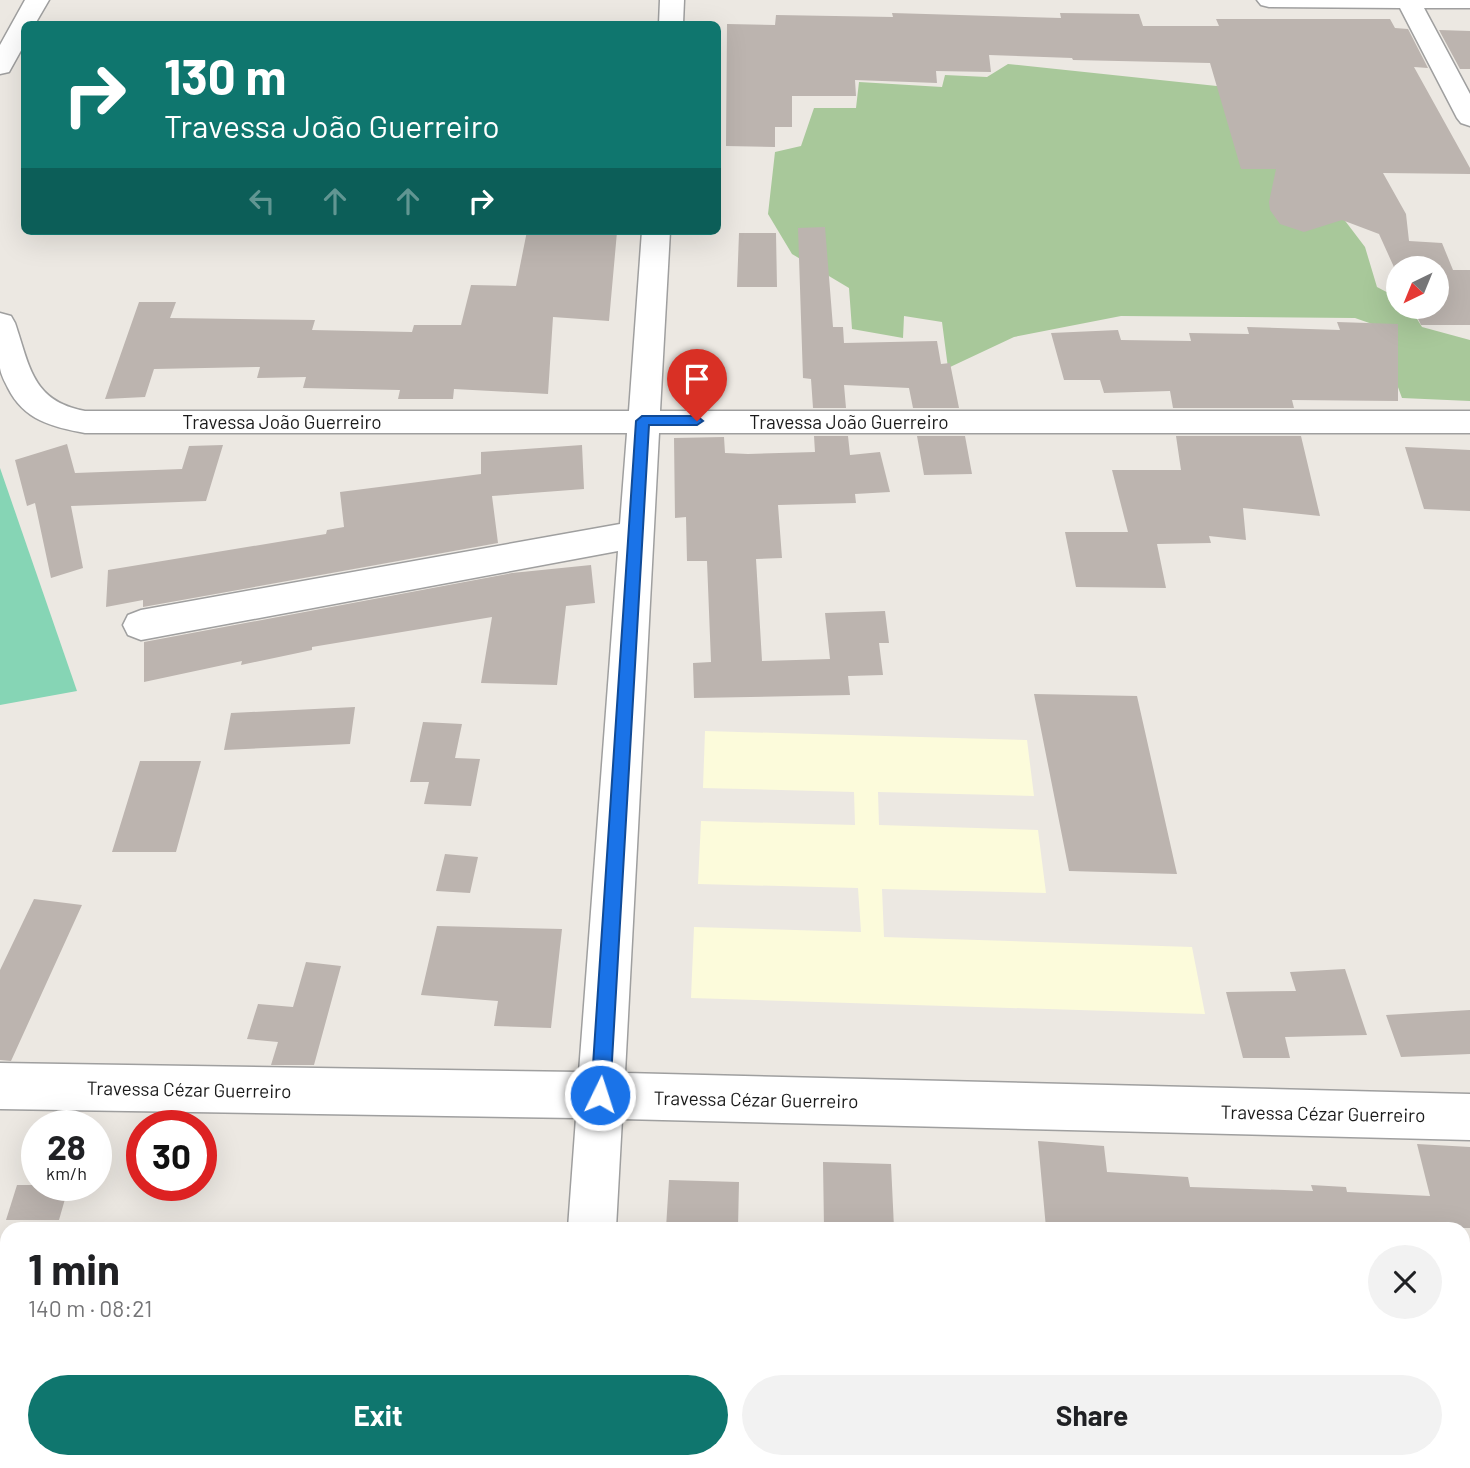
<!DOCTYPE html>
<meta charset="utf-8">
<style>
body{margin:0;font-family:Barlow,sans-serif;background:#f2f2f2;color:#202124;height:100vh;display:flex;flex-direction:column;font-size:26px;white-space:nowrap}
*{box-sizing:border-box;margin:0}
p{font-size:23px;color:#757577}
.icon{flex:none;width:38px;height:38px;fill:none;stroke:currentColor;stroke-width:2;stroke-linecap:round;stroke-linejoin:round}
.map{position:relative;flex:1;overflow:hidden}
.side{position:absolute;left:0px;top:1222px;width:1470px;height:247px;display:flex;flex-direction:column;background:#fff;border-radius:21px 21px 0 0;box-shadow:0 7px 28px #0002}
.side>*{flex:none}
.guide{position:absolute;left:21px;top:21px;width:700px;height:214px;border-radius:10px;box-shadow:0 7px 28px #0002;background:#0f766e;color:#fff;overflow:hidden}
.needle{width:46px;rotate:223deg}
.tools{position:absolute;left:1386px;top:256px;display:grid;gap:14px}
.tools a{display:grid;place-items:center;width:63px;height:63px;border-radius:50%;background:#fff;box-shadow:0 7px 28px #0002;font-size:35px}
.speed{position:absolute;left:21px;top:1110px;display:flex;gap:14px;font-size:35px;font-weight:700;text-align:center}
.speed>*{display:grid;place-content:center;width:91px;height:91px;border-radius:50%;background:#fff;box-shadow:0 7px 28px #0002;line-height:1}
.speed small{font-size:18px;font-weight:400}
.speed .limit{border:10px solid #d22;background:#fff;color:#111}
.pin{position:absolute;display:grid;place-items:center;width:60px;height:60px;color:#fff;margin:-72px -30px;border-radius:50% 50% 50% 0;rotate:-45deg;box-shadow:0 0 7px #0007}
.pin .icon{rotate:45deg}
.me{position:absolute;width:77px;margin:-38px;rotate:4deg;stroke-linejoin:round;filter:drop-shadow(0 0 5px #0008)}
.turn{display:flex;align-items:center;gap:24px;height:147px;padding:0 28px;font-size:32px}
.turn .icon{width:91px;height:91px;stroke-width:2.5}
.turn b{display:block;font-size:49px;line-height:60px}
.lanes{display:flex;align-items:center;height:66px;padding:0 28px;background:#0003;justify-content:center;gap:35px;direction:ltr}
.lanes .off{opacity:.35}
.round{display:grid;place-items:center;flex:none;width:74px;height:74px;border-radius:37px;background:#f2f2f2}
.overview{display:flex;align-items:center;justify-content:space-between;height:119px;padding:0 28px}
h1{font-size:42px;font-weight:700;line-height:52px}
.button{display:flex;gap:14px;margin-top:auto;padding:14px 28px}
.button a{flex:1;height:80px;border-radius:42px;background:#0f766e;color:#fff;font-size:28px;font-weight:700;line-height:80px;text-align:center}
.button a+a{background:#f2f2f2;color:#202124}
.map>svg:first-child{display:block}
</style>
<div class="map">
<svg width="1470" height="1468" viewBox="0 0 1470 1468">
<rect width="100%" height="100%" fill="#ece8e2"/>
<!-- education -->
<path fill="#fcfbdb" d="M705,731L1027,740L1034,796L878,792L879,825L1038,830L1046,893L882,889L884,937L1192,947L1205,1014L691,998L694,927L861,932L858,888L698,884L701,821L855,825L854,792L703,788Z"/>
<!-- forest -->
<path fill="#a8c89a" d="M1008,64L1245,89L1365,247L1377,287L1398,298V306H1409L1422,327L1470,340V401L1402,398L1375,325L1355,318L1121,316L1014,337L948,368L942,322L904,316L903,338L852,329L849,288L792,254L768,214L775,152L801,146L814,108H856L859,82L942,87L945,75L987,77Z
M1463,1301L1470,1302V1468H864L862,1461H1463Z"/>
<!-- pitch -->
<path fill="#86d5b5" d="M0,468L77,691L0,705Z"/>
<!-- building -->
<path fill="#bcb4af" d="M892,13L1061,18L1060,13L1139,14L1143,26H1219L1216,19H1390L1395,28L1408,29L1428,68L1414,67L1470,168V174L1383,173L1406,214L1409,241L1442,243L1453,270H1470V325H1421L1412,306H1437V268H1398V276L1379,234L1342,220L1304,232L1280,224L1270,210L1269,202L1276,169H1241L1210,63L1073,60L1072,58L989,55L991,72L936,71L937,83L855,80L856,96H792V127H775V147L726,146L727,24L775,25L776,15L893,17Z
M1439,30L1470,31V69H1460Z
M825,227L833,327H843L844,343L937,341L941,364L950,363L959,408H913L909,388L844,385L846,408H813L811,379L803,378L798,228Z
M527,231L617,232L609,321L553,317L548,394L454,389L453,399H398L400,390L303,388L306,377L257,378L260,367L154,369L145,397L105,399L139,302H176L170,318L315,320L312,330L412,332L414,325H461L471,285L516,286Z
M739,233H776L777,287H737Z
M1337,322L1398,324V401L1292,400L1294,408H1173L1170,391L1104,393L1100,380H1064L1051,333L1118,330L1121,340L1191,341L1189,333L1249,334L1247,327L1340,330Z
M814,436H848L850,455L880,452L890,492L855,494L856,503L778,505L782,558L756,559L762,661L830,659L825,613L885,611L889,643H879L883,675L848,676L850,695L694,698L693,663L711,662L707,561H687L686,517L675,518L674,438L724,437L725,453L748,454L815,452Z
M917,436H965L972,474L924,475Z
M1176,436H1301L1320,516L1243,508L1246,540L1209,536L1211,543L1157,544L1166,588L1076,587L1065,532H1128L1112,470H1181Z
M67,444L75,473L182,469L189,446L223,445L206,501L71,506L83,568L51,578L35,503L27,506L15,460Z
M582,445L584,489L492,496L498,543L143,607V600L106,607L108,570L326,534L327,530L344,527L340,492L481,474V452Z
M1405,447L1470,450V511L1424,509Z
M591,565L595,603L566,606L557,685L481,683L492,617L312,647V650L241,665L242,661L144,682V642L512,573Z
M1034,694L1137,696L1177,874L1069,871Z
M355,707L350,744L224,750L231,713Z
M423,722L462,724L455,758L480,759L471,806L424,804L429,782H410Z
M140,761H201L176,852H112Z
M445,854L478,857L470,893L436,891Z
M34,899L82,905L11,1061L0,1060V970Z
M437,926L562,929L551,1028L494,1026L498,1001L421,995Z
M306,962L341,966L314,1065H271L278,1042L247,1039L258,1004L293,1007Z
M1345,969L1367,1035L1285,1037L1290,1058H1243L1226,992L1296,991L1290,972Z
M1470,1010V1054L1401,1057L1386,1015Z
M1038,1141L1104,1146L1107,1172L1188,1177L1190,1187L1313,1191L1311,1185L1346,1187L1347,1192L1430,1196L1417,1144L1470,1147V1228H1046Z
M823,1162L891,1164L894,1228H824Z
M669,1180L739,1182L738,1228H666Z
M17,1185H69L59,1220H6Z"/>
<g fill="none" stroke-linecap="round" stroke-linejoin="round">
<!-- minor casing -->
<g stroke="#9f9f9f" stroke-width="3">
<path id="minor" d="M25,0H49L35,24H24V45L9,72L0,74V45Z
M660,0H684L683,24H659Z
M1257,0H1470V8H1424L1470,94V126L1461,123L1457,118L1400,8L1269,7L1261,5Z
M642,231H670L660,411H1470V433H659L625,1073L1470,1094V1140L622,1119L616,1228H568L576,1118L0,1109V1063L579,1072L618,551L141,640L128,635L123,625L128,615L141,610L620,524L627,433H85C52,427 24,420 8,388C5,382 1,375 0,368C0,350 0,331 0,313L11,316L15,323C30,367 32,401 85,411H629Z
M552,1461H606V1468H552Z"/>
</g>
<!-- minor -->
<use href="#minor" fill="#fff" fill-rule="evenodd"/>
</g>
<!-- route -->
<path fill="#1a73e8" stroke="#114b97" stroke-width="2" d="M642,416H697L703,421L697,425H649L610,1095L607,1102L600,1104L593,1102L591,1095L636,421Z"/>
<g text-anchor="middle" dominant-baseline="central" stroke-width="5" stroke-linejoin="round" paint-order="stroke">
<!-- street labels -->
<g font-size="19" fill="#1b1b1b" stroke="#fff">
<text x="282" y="421">Travessa João Guerreiro</text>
<text x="849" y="421">Travessa João Guerreiro</text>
<text transform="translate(189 1089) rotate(1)">Travessa Cézar Guerreiro</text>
<text transform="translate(756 1099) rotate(1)">Travessa Cézar Guerreiro</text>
<text transform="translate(1323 1113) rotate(1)">Travessa Cézar Guerreiro</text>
</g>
</g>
</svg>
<div class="tools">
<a><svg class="needle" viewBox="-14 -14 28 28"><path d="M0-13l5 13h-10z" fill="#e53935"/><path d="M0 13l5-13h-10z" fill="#757577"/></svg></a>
</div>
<div class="speed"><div>28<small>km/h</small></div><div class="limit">30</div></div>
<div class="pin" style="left:697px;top:421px;background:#d93025"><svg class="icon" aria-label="arrive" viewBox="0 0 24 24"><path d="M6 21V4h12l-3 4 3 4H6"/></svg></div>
<svg class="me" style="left:600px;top:1095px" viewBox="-20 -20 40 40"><circle r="17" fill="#1a73e8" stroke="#fff" stroke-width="3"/><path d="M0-11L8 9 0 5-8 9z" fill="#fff"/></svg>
<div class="guide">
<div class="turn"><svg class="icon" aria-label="right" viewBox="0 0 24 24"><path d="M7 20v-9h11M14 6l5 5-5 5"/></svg><div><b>130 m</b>Travessa João Guerreiro</div></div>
<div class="lanes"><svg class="icon off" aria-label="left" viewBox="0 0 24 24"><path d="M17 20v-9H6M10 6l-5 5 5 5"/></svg><svg class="icon off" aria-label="ahead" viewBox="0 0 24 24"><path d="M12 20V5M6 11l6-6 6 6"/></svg><svg class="icon off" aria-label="ahead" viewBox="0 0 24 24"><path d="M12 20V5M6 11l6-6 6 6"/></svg><svg class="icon" aria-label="right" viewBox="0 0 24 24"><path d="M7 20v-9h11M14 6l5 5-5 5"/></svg></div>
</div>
<section class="side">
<div class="overview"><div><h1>1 min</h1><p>140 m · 08:21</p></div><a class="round"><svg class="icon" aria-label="close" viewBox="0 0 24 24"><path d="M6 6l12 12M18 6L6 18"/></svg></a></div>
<div class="button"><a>Exit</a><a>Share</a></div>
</section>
</div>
